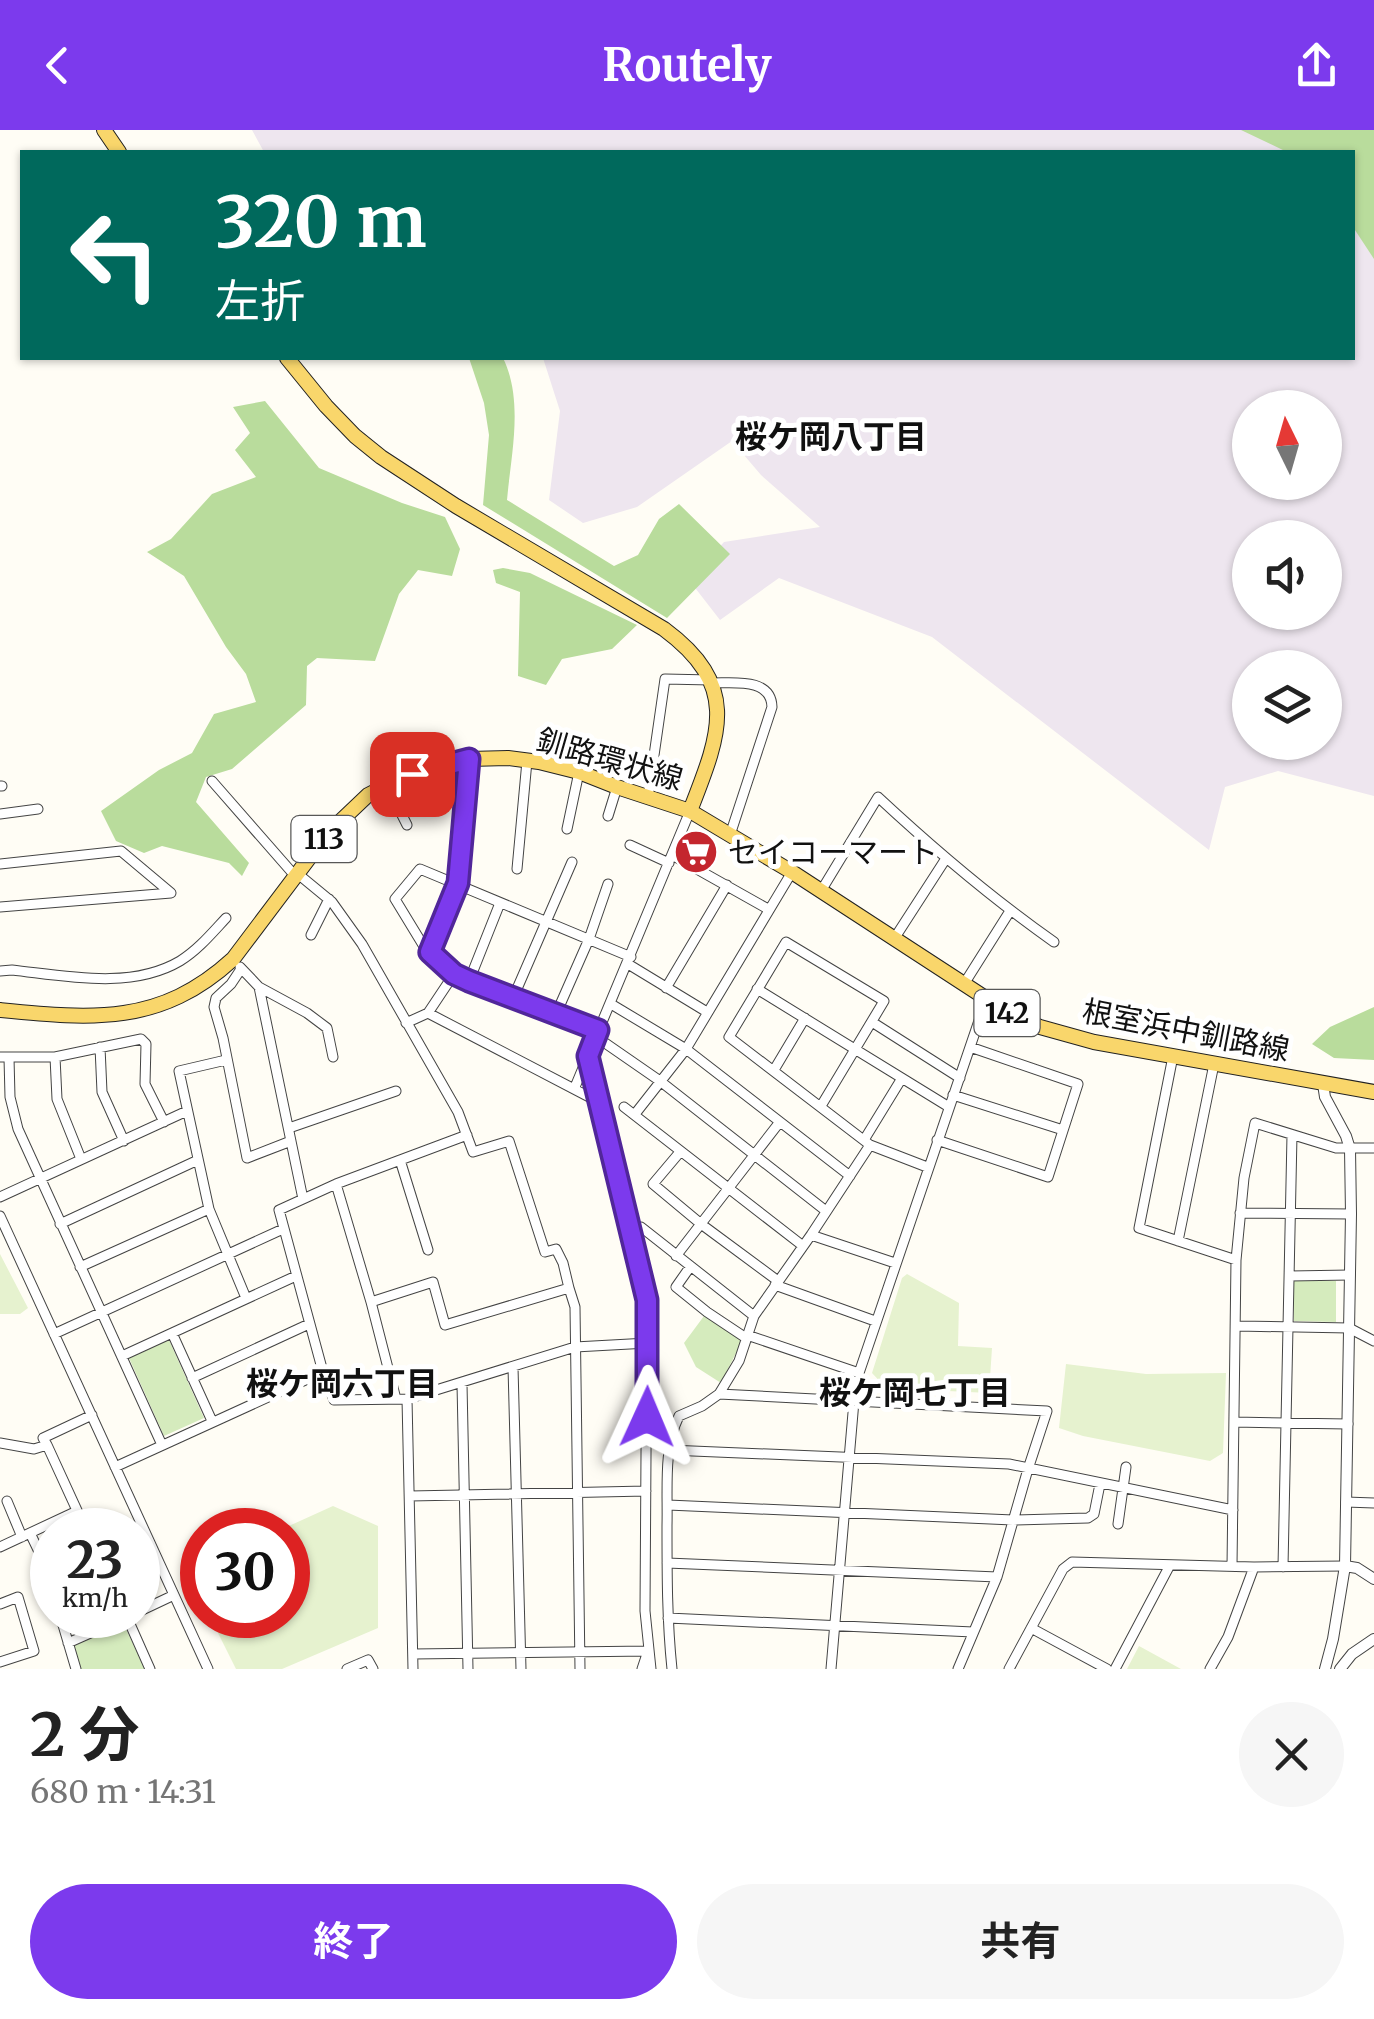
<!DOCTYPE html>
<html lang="ja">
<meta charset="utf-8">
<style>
body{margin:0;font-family:Merriweather,"Noto Sans JP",serif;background:#f6f6f6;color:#222;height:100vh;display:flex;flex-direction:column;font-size:38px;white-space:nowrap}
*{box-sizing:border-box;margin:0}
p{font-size:32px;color:#767676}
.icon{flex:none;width:55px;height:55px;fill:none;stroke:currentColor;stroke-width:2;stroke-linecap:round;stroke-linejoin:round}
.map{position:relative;height:1539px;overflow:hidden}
.panel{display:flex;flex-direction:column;background:#fff;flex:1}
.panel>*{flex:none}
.hud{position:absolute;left:20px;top:20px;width:1335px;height:210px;border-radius:0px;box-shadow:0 2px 8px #0004;background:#00695c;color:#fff;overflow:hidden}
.needle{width:65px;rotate:355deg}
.controls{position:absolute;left:1232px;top:260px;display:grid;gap:20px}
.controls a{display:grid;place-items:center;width:110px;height:110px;border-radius:50%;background:#fff;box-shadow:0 2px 8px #0004;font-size:50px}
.speed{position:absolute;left:30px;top:1378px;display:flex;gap:20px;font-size:50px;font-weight:700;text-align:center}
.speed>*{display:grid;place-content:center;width:130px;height:130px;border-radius:50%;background:#fff;box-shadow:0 2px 8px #0004;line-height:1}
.speed small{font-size:25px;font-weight:400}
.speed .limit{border:15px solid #d22;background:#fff;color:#111}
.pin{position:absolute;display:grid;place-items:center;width:85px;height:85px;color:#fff;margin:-42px;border-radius:20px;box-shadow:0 5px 15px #0006}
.me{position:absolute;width:110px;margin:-55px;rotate:1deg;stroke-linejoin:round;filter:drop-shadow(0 0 8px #0008)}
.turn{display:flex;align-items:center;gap:35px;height:210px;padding:0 30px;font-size:45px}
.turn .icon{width:130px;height:130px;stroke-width:2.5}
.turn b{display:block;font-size:70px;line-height:85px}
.round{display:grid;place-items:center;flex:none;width:105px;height:105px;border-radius:52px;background:#f6f6f6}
.summary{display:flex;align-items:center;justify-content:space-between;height:170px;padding:0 30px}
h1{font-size:60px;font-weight:700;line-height:75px}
.action{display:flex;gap:20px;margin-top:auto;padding:20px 30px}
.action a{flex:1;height:115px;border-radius:60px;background:#7c3aed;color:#fff;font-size:40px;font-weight:700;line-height:115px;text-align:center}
.action a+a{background:#f6f6f6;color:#222}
header{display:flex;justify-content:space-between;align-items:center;height:130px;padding:0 30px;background:#7c3aed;color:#fff;font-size:45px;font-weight:700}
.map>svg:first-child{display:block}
</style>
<header><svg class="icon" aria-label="back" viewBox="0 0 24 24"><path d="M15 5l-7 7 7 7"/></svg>Routely<svg class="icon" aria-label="share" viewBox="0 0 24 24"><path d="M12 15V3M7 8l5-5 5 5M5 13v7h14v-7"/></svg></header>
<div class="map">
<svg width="1374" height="1539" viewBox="0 0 1374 1539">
<rect width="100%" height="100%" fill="#fffdf5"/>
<!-- industrial -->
<path fill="#eee6ef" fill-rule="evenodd" d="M252,0H1356L1374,34V666L1278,641L1225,657L1209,720L932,507L779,448L720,490L689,450L724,412L820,397L761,345L732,311L637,377L583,393L549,370L560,281L543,228H1352V22H264ZM1250,278H1325V352H1250ZM1250,408H1325V482H1250ZM1250,538H1325V612H1250Z"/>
<!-- green -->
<path fill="#d5ebbd" d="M1294,1150L1336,1151V1192L1294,1191Z
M704,1186L742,1211L721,1253L696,1237L684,1213Z
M169,1210L204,1288L164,1306L129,1228Z
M119,1495L125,1497L145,1539H81L74,1516Z"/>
<!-- forest -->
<path fill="#b9dc9c" d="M1241,0H1374V129L1353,97L1352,22H1287Z
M469,228H503C524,271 511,324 507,370L614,436L638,425L659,389L679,374L730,424L667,488L483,375L489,305L484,273Z
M265,271L319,338L402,373L445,387L460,419L452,446L418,440L399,464L375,531L317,528L307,536L306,575L232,639L206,647L196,672L249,733L242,746L229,733L162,716L144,723L116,711L101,681L159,640L192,623L214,584L256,572L246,544L226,517L184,446L147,422L171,409L212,364L256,347L235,320L250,303L233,277Z
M503,438L530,443L637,495L612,519L562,529L546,555L518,546L520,462L496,453L493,440Z
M1374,877V930L1334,928L1312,914L1330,897Z"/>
<!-- pitch -->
<path fill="#e6f2cf" d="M0,1124L28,1178L20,1184H0Z
M907,1144L959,1173L958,1216L992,1218L989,1263L886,1258L872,1243L902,1148Z
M1066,1234L1146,1244L1226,1243L1223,1323L1210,1331L1083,1306L1059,1298Z
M333,1376L378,1396V1498L282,1539H236L209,1485H288V1400H280Z
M1139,1516L1181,1539H1127Z"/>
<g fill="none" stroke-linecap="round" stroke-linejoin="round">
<!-- minor casing -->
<g stroke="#444" stroke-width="11">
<path id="minor" d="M713,553C735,553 771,548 772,577L730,705
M212,651L296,747
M387,655L407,695
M0,656H2
M648,667L665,549L711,550
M0,684L38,679
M608,686L617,657
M567,699L579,642
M630,715L669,733
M672,725L768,779
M0,734L121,721L171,763L0,777
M517,739L527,631
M298,744L332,772L362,814L458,982L473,1022L509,1011L545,1122L556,1119L563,1133L569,1158
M821,761L878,667C935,720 990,767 1054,812
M311,805L329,769
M894,809L945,730
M430,822L458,753L469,629
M628,834L707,882
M240,837L259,857L307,883L327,898L333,927
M241,839L231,854L216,868L214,877L223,908L247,1028L291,1011
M0,841L12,840C66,846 131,860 180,831C198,820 212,803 226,788
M469,851L500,773
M964,854L1010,781
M259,857L303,1069
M666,858L727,755
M757,859L949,977
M513,868L572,732
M611,874L686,919L850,1046
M428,883L597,971
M556,884L589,809L608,754
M872,892L960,948
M406,893L428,883L454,844
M597,900L454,844L423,815L395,769L420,739L631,827
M595,906L660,951L826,1081
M100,917L102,962L124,1011
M588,926L647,1169L645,1481L651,1539
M1173,926L1139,1098L1236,1130
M0,927H55L141,909L146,914L145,954L164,992
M55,927L57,969L81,1029
M9,928L10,967L18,999L162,1315
M226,930L179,941L209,1079L246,1168
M774,940L805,888
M575,957L690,681
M953,965L1063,1000
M821,976L884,871L786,812L729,907L870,1015L927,1037
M624,977L803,1116
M635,984L686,919L792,742
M289,998L396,961
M467,1005L336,1054L279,1080L323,1242L334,1270L407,1269L575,1217L648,1213
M864,1010L902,948
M937,1010L1048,1047L1078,954L970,917
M680,1022L653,1054L701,1094L778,1151
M400,1030L428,1120
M336,1054L371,1172L396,1269
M0,1067L187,981
M1240,1083L1351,1084
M0,1086L208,1539
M60,1094L198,1030
M630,1097H641L754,1186
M811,1105L895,1133
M1178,1111L1214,934
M676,1126L779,993
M80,1137L209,1079
M690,1137L676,1157L707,1182L746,1208
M1290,1146L1350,1145
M775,1155L875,1191
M371,1172L433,1152L445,1195L569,1158L575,1177L580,1539
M1237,1196L1349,1198L1374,1211
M172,1203L212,1291
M54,1204L283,1099
M747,1205L859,1243
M122,1226L296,1146
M513,1237L521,1539
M192,1248L309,1194
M462,1254L468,1539
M719,1264L1047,1281L1028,1339L997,1447L958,1539
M407,1269L413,1539
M1234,1292L1348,1294
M0,1313L34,1319L47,1315L43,1308L92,1285
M47,1315L86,1400
M669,1320L1009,1334L1233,1380
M115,1337L323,1242
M410,1366L646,1361
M7,1371L22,1407
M1346,1372L1374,1373
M668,1375L1013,1390L1088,1388L1094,1384L1100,1354
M1118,1394L1126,1337
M30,1403L43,1430L52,1462
M0,1417L77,1381
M667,1433L997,1447
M1232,1436L1236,1130L1244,1048L1255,993L1336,1018H1374
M1283,1437L1292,1005
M0,1474L18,1467L34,1521L0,1532
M138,1482L174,1465
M60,1485L76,1539
M126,1485L150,1539
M668,1488L973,1502
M1031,1498L1107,1539
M68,1513L131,1485
M413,1524L648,1521L642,1539
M347,1539L368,1530L373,1539
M672,1539C667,1491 667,1444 667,1396C668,1361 663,1318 679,1286L702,1276L719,1264L739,1231L754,1186L811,1105L870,1015
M831,1539L854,1271L859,1243L986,870
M1009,1539L1063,1439L1072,1432L1254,1437L1345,1436
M1115,1539L1170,1435
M1210,1539L1228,1507L1254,1437"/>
</g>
<!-- tertiary casing -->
<g stroke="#444" stroke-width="12">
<path id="tertiary" d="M1323,954L1325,967L1346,1006L1350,1019L1351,1084L1345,1436L1357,1438L1374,1449
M1325,1539L1333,1509L1345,1436
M1340,1539L1352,1524L1374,1509"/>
</g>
<!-- primary casing -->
<g stroke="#222" stroke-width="16">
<path id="primary" d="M104,0L119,22
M287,228L326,276L355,306L381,327L456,376L664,499C741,556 720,604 690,681
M0,880C92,889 160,896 233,829L328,703L368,665L401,648L445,634L469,629L508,628L539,632L579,642L617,657L690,681L792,742L1007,882L1040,897L1094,912L1374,962"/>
</g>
<!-- minor -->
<use href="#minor" stroke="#fff" stroke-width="9"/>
<!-- tertiary -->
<use href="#tertiary" stroke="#fff" stroke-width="10"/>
<!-- primary -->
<use href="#primary" stroke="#f9d66b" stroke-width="14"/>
</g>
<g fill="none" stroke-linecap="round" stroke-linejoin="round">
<!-- route casing -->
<g stroke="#51269a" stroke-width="25">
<path id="route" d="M412,644L469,629L458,753L430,822L454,844L469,851L598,900L588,926L647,1170V1287"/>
</g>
<!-- route -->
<use href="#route" stroke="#7c3aed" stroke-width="18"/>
</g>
<!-- icons -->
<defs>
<g id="supermarket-disc" transform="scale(2.25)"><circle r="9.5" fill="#c4262e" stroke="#fff"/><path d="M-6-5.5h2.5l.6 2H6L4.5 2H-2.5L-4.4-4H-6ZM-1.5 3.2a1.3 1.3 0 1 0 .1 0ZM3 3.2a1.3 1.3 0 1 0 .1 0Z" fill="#fff"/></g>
</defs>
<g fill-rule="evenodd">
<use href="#supermarket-disc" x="696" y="722"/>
</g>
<g text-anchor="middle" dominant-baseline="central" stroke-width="10" stroke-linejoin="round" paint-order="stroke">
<!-- shield labels -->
<g fill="#fff" stroke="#585858" stroke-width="2.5">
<rect x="291.5" y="686" width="65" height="46" rx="8"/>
<rect x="974.5" y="860" width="65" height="46" rx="8"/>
</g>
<g font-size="28" font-weight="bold" fill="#111">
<text x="324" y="709">113</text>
<text x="1007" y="883">142</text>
</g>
<!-- street labels -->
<g font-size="30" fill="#111" stroke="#fff">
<text transform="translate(610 629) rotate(16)">釧路環状線</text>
<text transform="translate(1186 900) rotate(11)">根室浜中釧路線</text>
</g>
<!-- poi labels -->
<g font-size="30" fill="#111" stroke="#fff" text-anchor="start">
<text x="728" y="722">セイコーマート</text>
</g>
<!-- neighbourhood labels -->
<g font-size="32" font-weight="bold" fill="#111" stroke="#fff">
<text x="831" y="307">桜ケ岡八丁目</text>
<text x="342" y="1254">桜ケ岡六丁目</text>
<text x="915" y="1263">桜ケ岡七丁目</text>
</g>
</g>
</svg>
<div class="controls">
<a><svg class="needle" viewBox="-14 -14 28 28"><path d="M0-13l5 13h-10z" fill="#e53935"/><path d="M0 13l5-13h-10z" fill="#767676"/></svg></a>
<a><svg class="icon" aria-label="sound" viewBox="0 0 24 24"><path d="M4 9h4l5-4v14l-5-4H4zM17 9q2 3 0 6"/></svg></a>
<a><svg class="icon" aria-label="layers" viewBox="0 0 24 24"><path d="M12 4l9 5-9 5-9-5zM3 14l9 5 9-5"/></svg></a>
</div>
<div class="speed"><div>23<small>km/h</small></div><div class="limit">30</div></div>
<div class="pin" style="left:412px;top:644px;background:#d93025"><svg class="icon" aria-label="arrive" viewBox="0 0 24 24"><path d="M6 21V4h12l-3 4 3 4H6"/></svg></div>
<svg class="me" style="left:647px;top:1287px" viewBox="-20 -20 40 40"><path d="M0-17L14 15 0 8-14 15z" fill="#7c3aed" stroke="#fff" stroke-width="4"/></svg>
<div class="hud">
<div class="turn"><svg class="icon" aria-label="left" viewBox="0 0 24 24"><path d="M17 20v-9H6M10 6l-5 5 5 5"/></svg><div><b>320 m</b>左折</div></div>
</div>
</div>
<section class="panel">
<div class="summary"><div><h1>2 分</h1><p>680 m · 14:31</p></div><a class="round"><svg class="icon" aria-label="close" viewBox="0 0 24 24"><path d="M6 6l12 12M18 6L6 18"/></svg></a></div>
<div class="action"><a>終了</a><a>共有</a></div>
</section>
